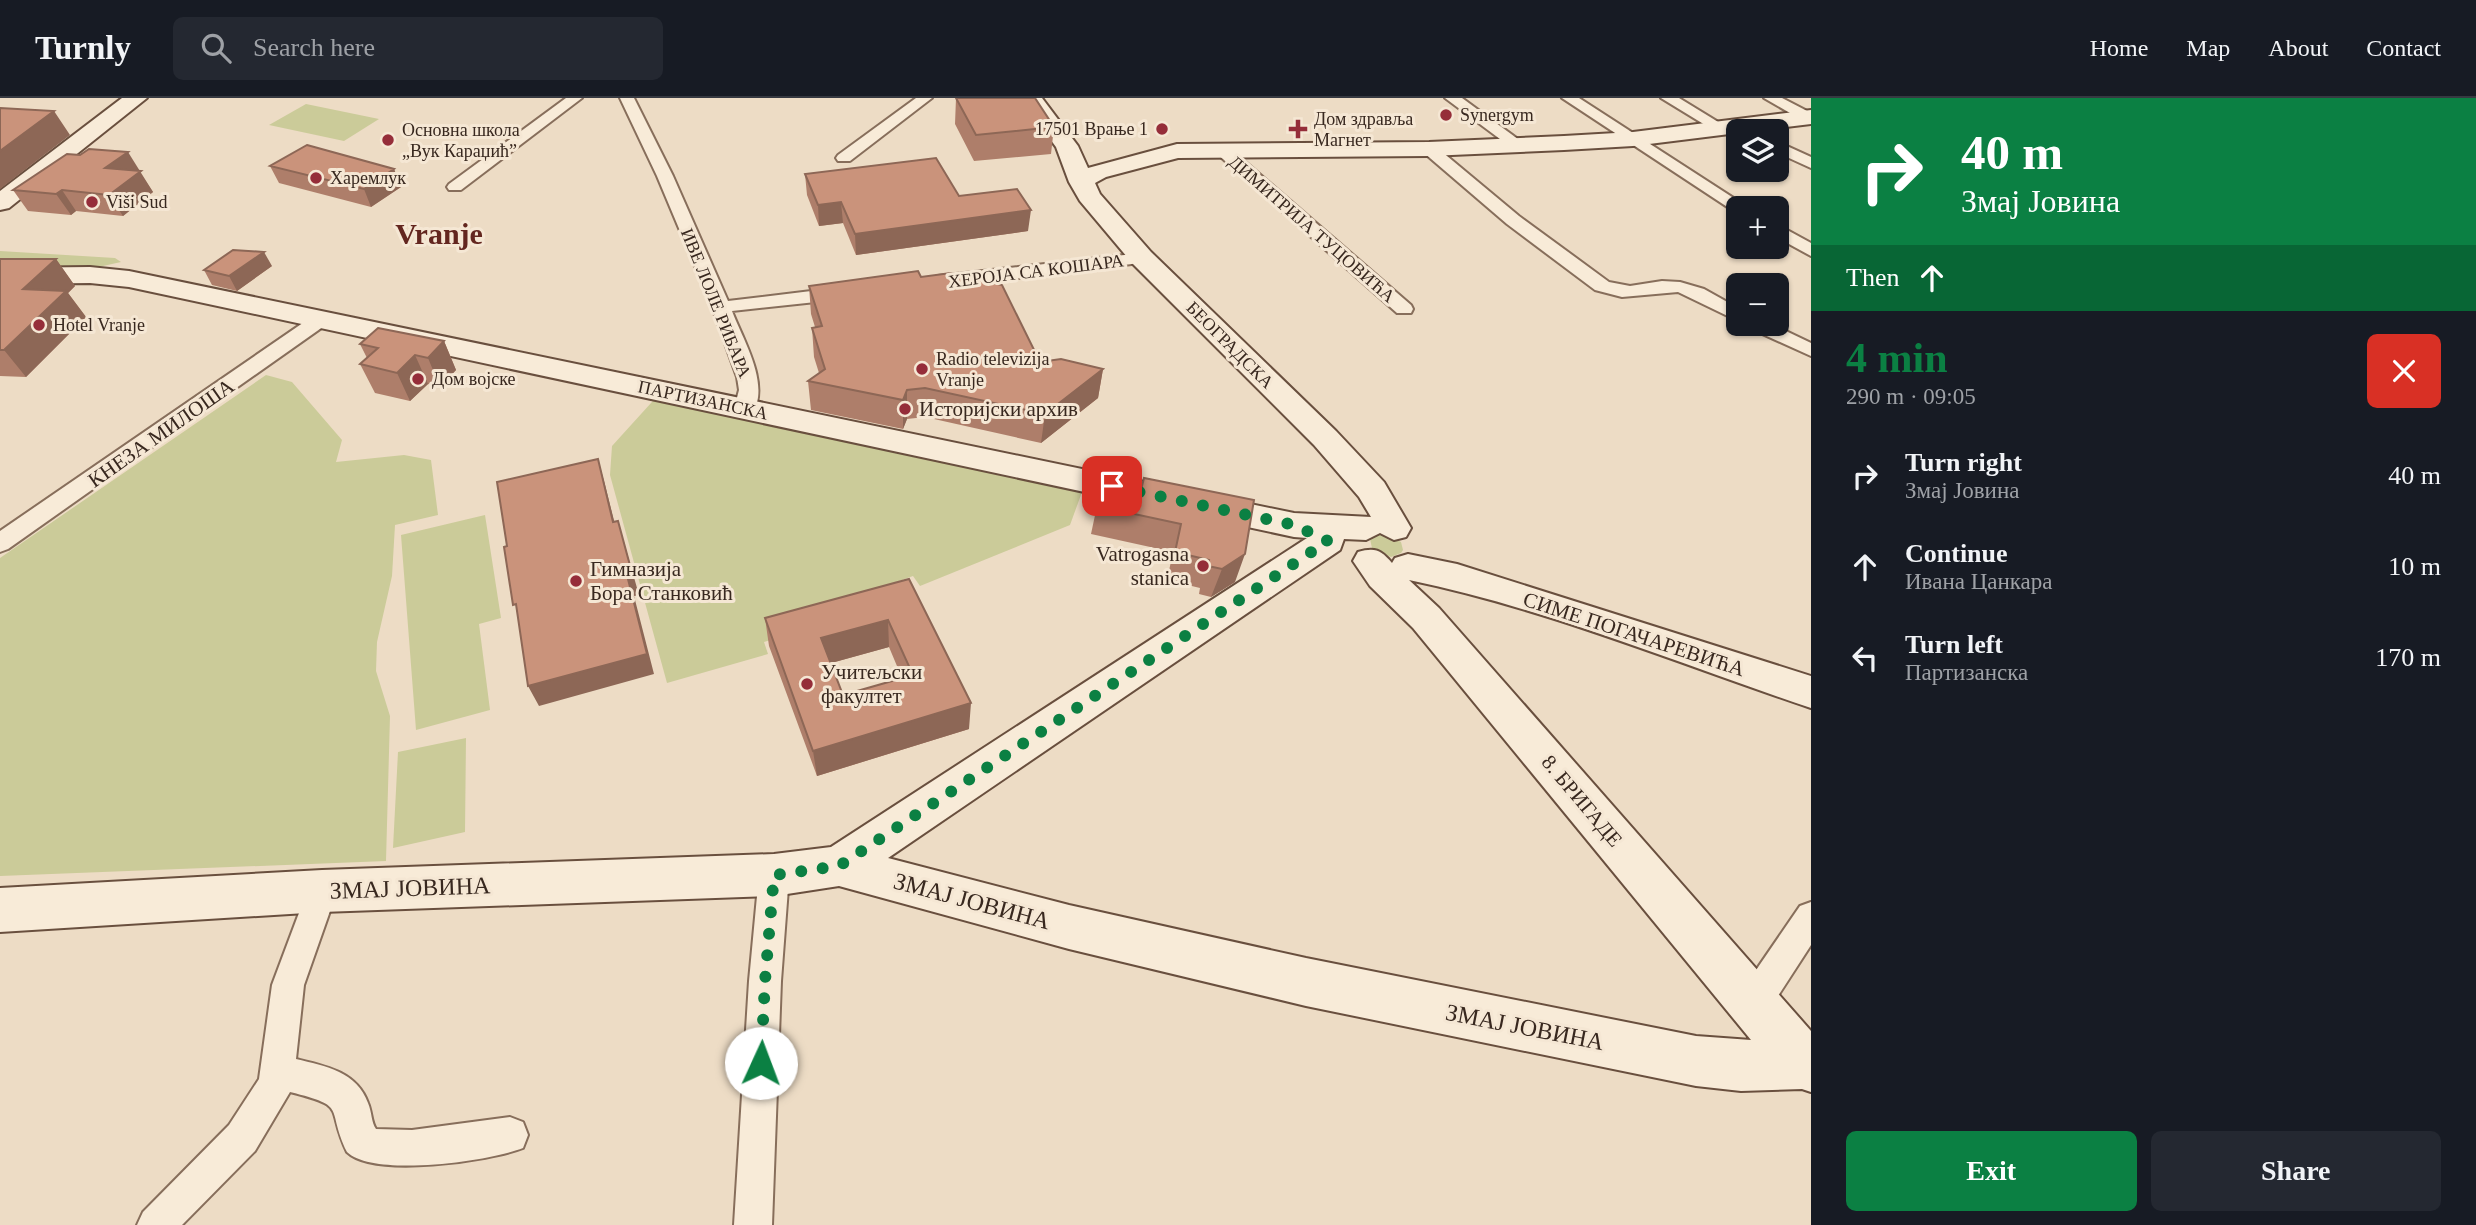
<!DOCTYPE html>
<meta charset="utf-8">
<style>
body{margin:0;font-family:"Times New Roman",serif;background:#242831;color:#f1f3f6;height:100vh;display:flex;flex-direction:column;font-size:26px;white-space:nowrap}
*{box-sizing:border-box;margin:0}
p{font-size:23px;color:#9ea1a6}
.icon{flex:none;width:38px;height:38px;fill:none;stroke:currentColor;stroke-width:2;stroke-linecap:round;stroke-linejoin:round}
.map{position:relative;flex:1;overflow:hidden}
.sheet{display:flex;flex-direction:column;background:#171b24;width:665px}
.sheet>*{flex:none}
.hud{background:#0b8043;color:#fff;overflow:hidden}
.buttons{position:absolute;left:1726px;top:21px;display:grid;gap:14px}
.buttons a{display:grid;place-items:center;width:63px;height:63px;border-radius:10px;background:#171b24;box-shadow:0 2px 5px #0004;font-size:35px}
.pin{position:absolute;display:grid;place-items:center;width:60px;height:60px;color:#fff;margin:-30px;border-radius:14px;box-shadow:0 4px 10px #0006}
.me{position:absolute;width:77px;margin:-38px;rotate:2deg;stroke-linejoin:round;filter:drop-shadow(0 0 5px #0008)}
.turn{display:flex;align-items:center;gap:24px;height:147px;padding:0 35px;font-size:32px}
.turn .icon{width:91px;height:91px;stroke-width:2.5}
.turn b{display:block;font-size:49px;line-height:60px}
.then{display:flex;align-items:center;height:66px;padding:0 35px;background:#0003;gap:14px;font-size:26px}
.round{display:grid;place-items:center;flex:none;width:74px;height:74px;border-radius:10px;background:#242831}
.summary{display:flex;align-items:center;justify-content:space-between;height:119px;padding:0 35px}
h1{font-size:42px;font-weight:600;line-height:52px;color:#0b8043}
.button{display:flex;gap:14px;margin-top:auto;padding:14px 35px}
.button a{flex:1;height:80px;border-radius:10px;background:#0b8043;color:#fff;font-size:28px;font-weight:600;line-height:80px;text-align:center}
.button a+a{background:#242831;color:#f1f3f6}
ul{padding:0;list-style:none}
li{display:flex;align-items:center;gap:21px;height:91px;padding:0 35px}
li div{flex:1}
li b{display:block;font-size:26px}
li em{font-style:normal}
header{display:flex;align-items:center;gap:42px;box-sizing:border-box;height:98px;padding:0 35px;background:#171b24;border-bottom:2px solid #363941}
header strong{font-size:33px}
nav{display:flex;gap:38px;margin-inline-start:auto;font-size:24px}
.search{width:490px;height:63px;background:#242831;display:flex;align-items:center;gap:18px;box-sizing:border-box;padding:0 24px;border-radius:10px;color:#9ea1a6;font-size:26px}
main{display:flex;flex:1;min-height:0}
.map>svg:first-child{display:block}
</style>
<header>
<strong>Turnly</strong>
<div class="search"><svg class="icon" aria-label="search" viewBox="0 0 24 24"><circle cx="10" cy="10" r="6"/><path d="M15 15l6 6"/></svg>Search here</div>
<nav><a>Home</a><a>Map</a><a>About</a><a>Contact</a></nav>
</header>
<main>
<div class="map">
<svg width="1811" height="1127" viewBox="0 0 1811 1127">
<rect width="100%" height="100%" fill="#eddcc5"/>
<!-- green -->
<path fill="#cbcb99" d="M306,6L379,21L344,43L269,27Z
M0,153L115,160L121,164L103,168L0,170Z
M266,277L292,284L342,342L336,364L404,357L431,362L438,417L395,427L392,478L377,544L376,573L390,618L386,763L0,778V460Z
M661,294L774,317L941,364L1086,383L1070,427L920,488L913,478L820,512L826,525L764,544L768,556L667,585L610,377L612,348Z
M485,417L501,520L479,526L490,612L416,632L401,437Z
M1385,436L1401,444L1403,452L1401,455L1391,459L1372,450L1370,441L1373,438Z
M466,640L465,734L393,750L398,654Z"/>
<g fill="none" stroke-linecap="round" stroke-linejoin="round">
<!-- street casing -->
<g stroke="#876e5b" stroke-width="4">
<path id="street" d="M566,0H582L461,92H449L447,89L449,86Z
M620,0H634L673,78L728,203L844,189L853,195L844,201L732,213C743,242 771,287 752,316H738L734,311L739,292L737,279L712,209L657,78Z
M916,0H932L850,63H838L836,60L838,57Z
M1445,0H1462L1526,47L1524,50H1512Z
M1562,0H1579L1749,110H1738V114H1735Z
M1661,0H1679L1728,30L1725,33H1715Z
M1764,0H1782L1811,15V23L1802,22Z
M1776,43L1811,59V70L1776,54Z
M1221,46L1227,48L1411,207L1413,211L1411,215H1397L1215,54L1213,51L1215,48Z
M1429,46L1435,48L1519,118L1609,184L1630,188L1662,183L1680,184L1704,191L1738,210V223L1678,194L1622,199L1595,192L1507,126L1423,54L1421,51L1423,48Z
M1776,126L1811,145V158L1776,139Z
M1142,155L1151,160L1148,164L938,190L929,184L938,178Z
M320,216L330,222L327,226L8,451L0,454V433L313,218Z
M1746,226H1771L1811,245V258L1749,230Z
M774,763L785,767L789,777L781,883L772,1127H734L749,883L759,777L763,767Z
M322,779L333,783L337,793L304,887L296,961C326,968 357,974 368,1005C372,1014 371,1024 376,1031L412,1032L510,1019L523,1024L528,1037L523,1050C490,1063 374,1080 347,1054C325,1009 350,1009 290,994L255,1053L182,1127H137L143,1114L229,1027L259,981L272,887L311,783Z
M1811,804V847L1765,918L1753,923L1741,918L1736,906L1741,894L1800,808Z"/>
</g>
<!-- secondary casing -->
<g stroke="#694f3e" stroke-width="4">
<path id="secondary" d="M122,0H147L9,110L0,112V93Z
M1020,0H1042L1078,48L1088,70L1177,46L1429,44L1564,38L1633,34L1811,12V26L1633,48L1564,52L1429,58L1178,60L1106,79L1095,85L1100,96L1151,154L1336,333L1384,384L1411,430L1406,439L1394,442L1380,435L1366,442L1344,441L1340,452L888,760L1069,807L1306,860L1696,938L1751,942L1413,530L1370,488L1353,463L1358,454C1375,449 1381,452 1392,465L1395,460L1408,456L1457,466L1811,578V610C1680,566 1545,510 1409,482L1439,510L1811,933V994L1802,991L1741,993L1696,988L1306,908L1069,851L839,788L774,798L322,814L0,834V790L322,772L774,756L831,749L1307,440L1294,439L129,189L90,185L0,186V170L90,169L129,173L1294,415L1371,419L1359,399L1314,347L1133,166L1080,103L1069,84L1056,49Z"/>
</g>
<!-- street -->
<use href="#street" fill="#f8ebd8" fill-rule="evenodd"/>
<!-- secondary -->
<use href="#secondary" fill="#f8ebd8" fill-rule="evenodd"/>
</g>
<!-- wall -->
<path fill="#ae7e6a" fill-rule="evenodd" d="M956,0L1054,29L1051,56L974,63L955,26Z
M270,68L394,71L401,89L371,109L279,85Z
M139,73L153,94L123,118L76,113L71,117L28,113L13,92Z
M805,76L959,98L1028,133L856,157L843,125L819,128L807,97Z
M0,161H56L75,188L68,195L86,219L26,279L0,278Z
M272,168L237,193L212,187L204,172Z
M921,179L1040,264L1103,271L1098,300L1041,345L925,319L907,321L903,331L811,312L808,283L819,275L814,259L812,230L815,229L811,216L809,188Z
M444,243L456,272L440,289L428,286L410,303L375,295L360,266L367,260L360,246Z
M1144,380L1235,484L1211,499L1199,496L1200,490L1167,482L1173,454L1091,436L1097,408L1142,388Z
M909,481L969,631L817,678L769,548L765,520ZM889,549L902,580L843,597L831,565Z"/>
<!-- shaded-wall -->
<path fill="#8d6756" d="M54,13L70,37L0,91V53Z
M128,54L153,94L123,118L109,97L105,70Z
M394,71L401,89L371,109L364,91Z
M62,92L76,113L71,117L56,96Z
M841,104L843,125L819,128L818,107Z
M1031,112L1028,133L856,157L855,136Z
M264,154L272,168L237,193L229,178Z
M56,161L75,188L68,195L86,219L26,279L4,252L23,191Z
M444,243L456,272L440,289L428,260Z
M415,257L428,286L410,303L397,275Z
M1103,271L1098,300L1041,345L1045,316Z
M907,292V321L903,331V302Z
M598,361L604,383L620,446L613,424Z
M618,423L639,497L634,498L654,576L539,608L528,588L627,477Z
M1245,456L1235,484L1211,499L1222,471Z
M888,522L889,549L824,567L821,540Z
M971,605L969,631L817,678L813,653Z"/>
<!-- building -->
<path fill="#ca937b" stroke="#8d6756" stroke-width="2" fill-rule="evenodd" d="M956,0H1035L1054,29L976,37Z
M0,10L54,13L0,53Z
M307,47L394,71L364,91L270,68Z
M89,51L128,54L105,70L141,73L109,97L62,92L56,96L13,92L67,56L80,57Z
M936,60L959,98L1017,91L1031,112L855,136L841,104L818,107L805,76Z
M233,152L264,154L229,178L204,172Z
M0,161H56L23,191L66,193L4,252H0Z
M918,173L921,179L951,175L1002,187L1040,264L1061,261L1103,271L1045,316L925,290L907,292L903,302L808,283L825,271L812,230L822,228L809,188Z
M378,230L444,243L428,260L415,257L397,275L360,266L378,250L360,246Z
M598,361L613,424L618,423L632,475L627,477L647,556L528,588L516,506L513,507L504,449L507,448L497,384Z
M1105,380L1142,388L1144,380L1254,402L1245,456L1222,471L1208,468L1209,462L1175,454L1181,426L1097,408Z
M909,481L971,605L813,653L765,520ZM888,522L913,577L843,597L821,540Z"/>
<g fill="none" stroke-linecap="round" stroke-linejoin="round">
<!-- route -->
<path stroke="#0b8043" stroke-width="12" stroke-dasharray="0 21.6" d="M761,965L765,883L774,777L839,768L1328,443L1294,427L1112,388"/>
</g>
<!-- markers -->
<g fill="#952d39" stroke="#f5e7d4" stroke-width="2.5">
<circle cx="1446" cy="17" r="7"/>
<circle cx="1162" cy="31" r="7"/>
<path d="M1294.5 20.5h7v7h7v7h-7v7h-7v-7h-7v-7h7z"/>
<circle cx="388" cy="42" r="7"/>
<circle cx="316" cy="80" r="7"/>
<circle cx="92" cy="104" r="7"/>
<circle cx="39" cy="227" r="7"/>
<circle cx="922" cy="271" r="7"/>
<circle cx="418" cy="281" r="7"/>
<circle cx="905" cy="311" r="7"/>
<circle cx="1203" cy="468" r="7"/>
<circle cx="576" cy="483" r="7"/>
<circle cx="807" cy="586" r="7"/>
</g>
<g text-anchor="middle" dominant-baseline="central" stroke-width="6" stroke-linejoin="round" paint-order="stroke">
<!-- far-poi labels -->
<g font-size="18" fill="#38281f" stroke="#f5e7d4" text-anchor="start">
<text x="1460" y="17">Synergym</text>
<text x="1314" y="21">Дом здравља<tspan x="1314" dy="21">Магнет</tspan></text>
<text x="1148" y="31" text-anchor="end">17501 Врање 1</text>
<text x="402" y="32">Основна школа<tspan x="402" dy="21">„Вук Караџић”</tspan></text>
<text x="330" y="80">Харемлук</text>
<text x="106" y="104">Viši Sud</text>
<text x="53" y="227">Hotel Vranje</text>
<text x="936" y="261">Radio televizija<tspan x="936" dy="21">Vranje</tspan></text>
<text x="432" y="281">Дом војске</text>
</g>
<!-- far-street labels -->
<g font-size="18" fill="#38281f" stroke="#f5e7d4">
<text transform="translate(1312 131) rotate(41)">ДИМИТРИЈА ТУЦОВИЋА</text>
<text transform="translate(1036 173) rotate(-7)">ХЕРОЈА СА КОШАРА</text>
<text transform="translate(716 205) rotate(68)">ИВЕ ЛОЛЕ РИБАРА</text>
<text transform="translate(1230 247) rotate(45)">БЕОГРАДСКА</text>
<text transform="translate(703 302) rotate(12)">ПАРТИЗАНСКА</text>
</g>
<!-- poi labels -->
<g font-size="21" fill="#38281f" stroke="#f5e7d4" text-anchor="start">
<text x="919" y="311">Историјски архив</text>
<text x="1189" y="456" text-anchor="end">Vatrogasna<tspan x="1189" dy="24">stanica</tspan></text>
<text x="590" y="471">Гимназија<tspan x="590" dy="24">Бора Станковић</tspan></text>
<text x="821" y="574">Учитељски<tspan x="821" dy="24">факултет</tspan></text>
</g>
<!-- street labels -->
<g font-size="21" fill="#38281f" stroke="#f5e7d4">
<text transform="translate(161 335) rotate(-35)">КНЕЗА МИЛОША</text>
<text transform="translate(1634 536) rotate(18)">СИМЕ ПОГАЧАРЕВИЋА</text>
<text transform="translate(1582 703) rotate(50)">8. БРИГАДЕ</text>
</g>
<!-- near-street labels -->
<g font-size="24" fill="#38281f" stroke="#f5e7d4">
<text transform="translate(410 790) rotate(-2)">ЗМАЈ ЈОВИНА</text>
<text transform="translate(972 803) rotate(15)">ЗМАЈ ЈОВИНА</text>
<text transform="translate(1525 929) rotate(11)">ЗМАЈ ЈОВИНА</text>
</g>
<!-- far-town labels -->
<g font-size="30" font-weight="bold" fill="#63261f" stroke="#f5e7d4">
<text x="439" y="135">Vranje</text>
</g>
</g>
</svg>
<div class="buttons">
<a><svg class="icon" aria-label="layers" viewBox="0 0 24 24"><path d="M12 4l9 5-9 5-9-5zM3 14l9 5 9-5"/></svg></a>
<a>+</a>
<a>−</a>
</div>
<div class="pin" style="left:1112px;top:388px;background:#d93025"><svg class="icon" aria-label="arrive" viewBox="0 0 24 24"><path d="M6 21V4h12l-3 4 3 4H6"/></svg></div>
<svg class="me" style="left:761px;top:965px" viewBox="-20 -20 40 40"><circle r="19" fill="#fff"/><path d="M0-13L10 11 0 6-10 11z" fill="#0b8043"/></svg>
</div>
<section class="sheet">
<div class="hud">
<div class="turn"><svg class="icon" aria-label="right" viewBox="0 0 24 24"><path d="M7 20v-9h11M14 6l5 5-5 5"/></svg><div><b>40 m</b>Змај Јовина</div></div>
<div class="then">Then<svg class="icon" aria-label="ahead" viewBox="0 0 24 24"><path d="M12 20V5M6 11l6-6 6 6"/></svg></div>
</div>
<div class="summary"><div><h1>4 min</h1><p>290 m · 09:05</p></div><a class="round" style="background:#d93025;color:#fff"><svg class="icon" aria-label="close" viewBox="0 0 24 24"><path d="M6 6l12 12M18 6L6 18"/></svg></a></div>
<ul>
<li><svg class="icon" aria-label="right" viewBox="0 0 24 24"><path d="M7 20v-9h11M14 6l5 5-5 5"/></svg><div><b>Turn right</b><p>Змај Јовина</p></div><em>40 m</em></li>
<li><svg class="icon" aria-label="ahead" viewBox="0 0 24 24"><path d="M12 20V5M6 11l6-6 6 6"/></svg><div><b>Continue</b><p>Ивана Цанкара</p></div><em>10 m</em></li>
<li><svg class="icon" aria-label="left" viewBox="0 0 24 24"><path d="M17 20v-9H6M10 6l-5 5 5 5"/></svg><div><b>Turn left</b><p>Партизанска</p></div><em>170 m</em></li>
</ul>
<div class="button"><a>Exit</a><a>Share</a></div>
</section>
</main>
